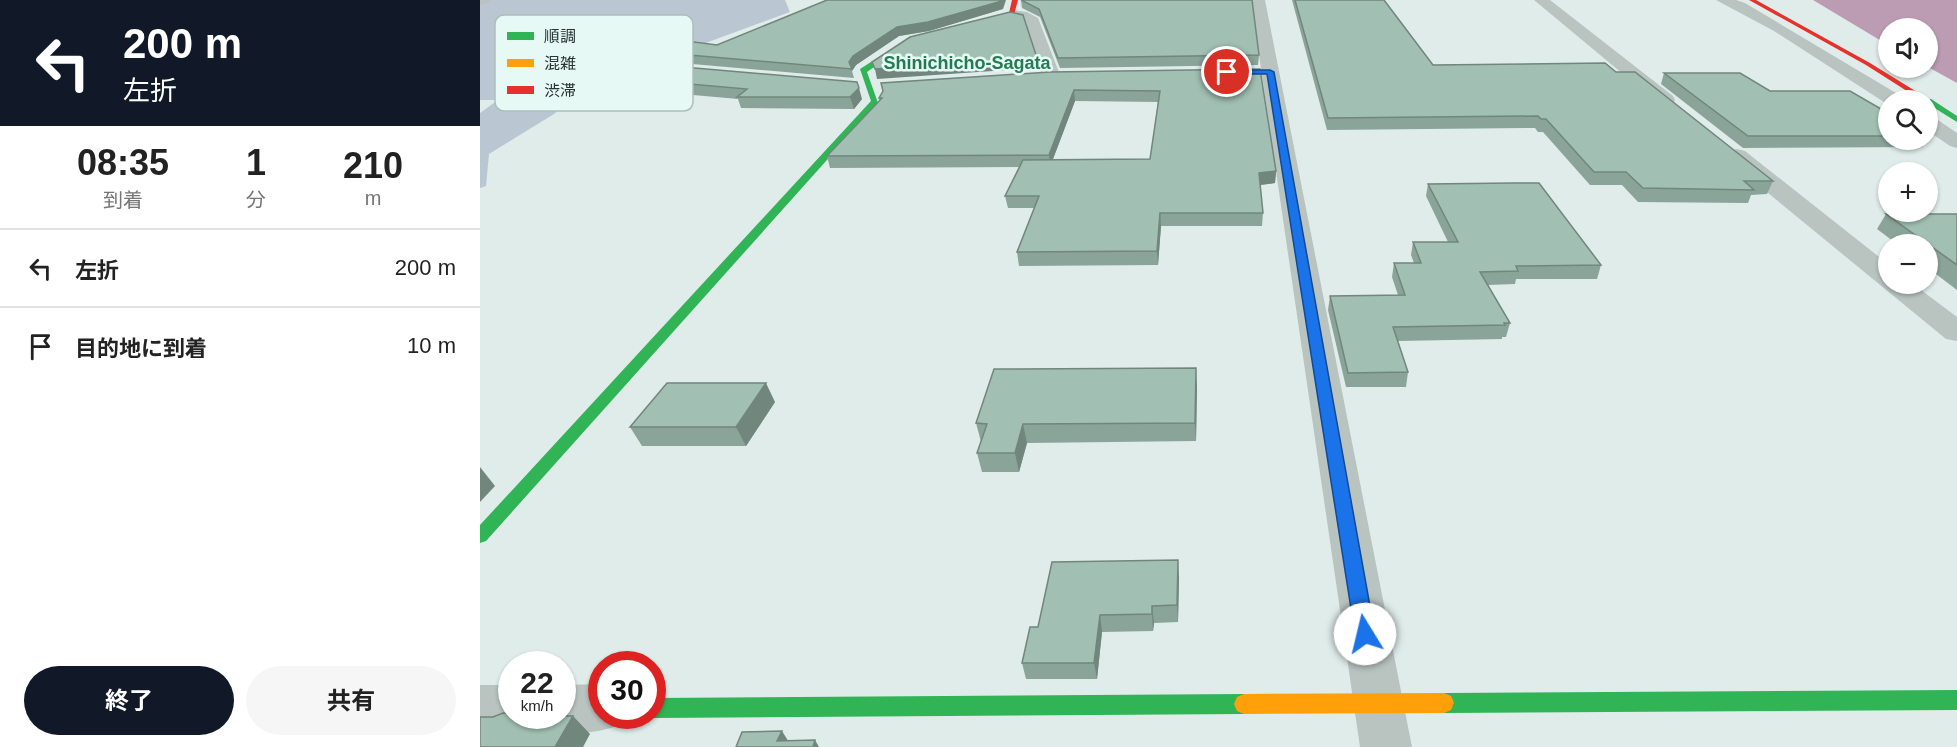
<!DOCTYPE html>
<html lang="ja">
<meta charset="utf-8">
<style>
body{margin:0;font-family:Helvetica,"Noto Sans JP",sans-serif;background:#f6f6f6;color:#222;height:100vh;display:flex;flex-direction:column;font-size:22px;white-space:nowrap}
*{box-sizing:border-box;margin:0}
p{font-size:20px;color:#767676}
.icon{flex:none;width:33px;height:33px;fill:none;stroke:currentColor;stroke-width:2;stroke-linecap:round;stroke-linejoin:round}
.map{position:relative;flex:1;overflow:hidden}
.sheet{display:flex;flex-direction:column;background:#fff;width:480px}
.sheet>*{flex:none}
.guide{background:#111827;color:#fff;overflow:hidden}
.controls{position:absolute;left:1398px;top:18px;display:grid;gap:12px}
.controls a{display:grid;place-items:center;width:60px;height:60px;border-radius:50%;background:#fff;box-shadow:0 2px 4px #0004;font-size:30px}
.speed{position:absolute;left:18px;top:651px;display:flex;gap:12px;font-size:30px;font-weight:700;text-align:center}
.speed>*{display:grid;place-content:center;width:78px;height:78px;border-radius:50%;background:#fff;box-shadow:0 2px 4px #0004;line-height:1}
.speed small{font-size:15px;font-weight:400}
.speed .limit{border:9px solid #d22;background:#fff;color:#111}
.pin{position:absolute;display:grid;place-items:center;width:51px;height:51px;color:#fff;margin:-26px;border:3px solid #fff;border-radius:50%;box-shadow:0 2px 6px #0007}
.me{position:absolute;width:66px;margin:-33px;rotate:351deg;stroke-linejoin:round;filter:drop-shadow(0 0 4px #0008)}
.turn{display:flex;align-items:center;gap:21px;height:126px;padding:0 24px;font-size:27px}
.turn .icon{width:78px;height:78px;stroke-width:2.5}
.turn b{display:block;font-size:42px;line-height:51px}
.eta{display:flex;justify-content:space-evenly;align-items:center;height:102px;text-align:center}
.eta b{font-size:36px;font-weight:700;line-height:42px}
.cta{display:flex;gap:12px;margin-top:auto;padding:12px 24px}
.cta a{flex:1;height:69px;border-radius:36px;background:#111827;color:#fff;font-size:24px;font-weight:700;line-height:69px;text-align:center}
.cta a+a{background:#f6f6f6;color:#222}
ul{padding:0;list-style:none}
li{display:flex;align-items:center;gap:18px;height:78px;padding:0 24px;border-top:2px solid #e0e0e0}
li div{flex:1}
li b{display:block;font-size:22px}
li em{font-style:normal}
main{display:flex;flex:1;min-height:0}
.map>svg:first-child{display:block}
</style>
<main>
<section class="sheet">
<div class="guide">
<div class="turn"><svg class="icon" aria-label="left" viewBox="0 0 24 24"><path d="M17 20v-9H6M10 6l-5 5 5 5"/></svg><div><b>200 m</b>左折</div></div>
</div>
<div class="eta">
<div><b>08:35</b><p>到着</p></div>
<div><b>1</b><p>分</p></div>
<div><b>210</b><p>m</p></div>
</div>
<ul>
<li><svg class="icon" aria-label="left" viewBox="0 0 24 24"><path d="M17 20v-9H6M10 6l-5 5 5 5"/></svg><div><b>左折</b></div><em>200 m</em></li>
<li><svg class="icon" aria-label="arrive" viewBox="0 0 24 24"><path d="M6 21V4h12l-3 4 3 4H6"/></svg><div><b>目的地に到着</b></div><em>10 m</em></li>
</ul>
<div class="cta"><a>終了</a><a>共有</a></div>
</section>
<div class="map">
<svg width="1477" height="747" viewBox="0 0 1477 747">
<rect width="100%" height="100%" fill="#dfecea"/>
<!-- green -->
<path fill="#bac7d2" d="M0,0H305L310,12L109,86L74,114L9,154L6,186L0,188V113L18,100H0Z"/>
<!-- water -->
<path fill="#bc9cb3" d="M1333,0H1477V83L1448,67V28H1408V45Z"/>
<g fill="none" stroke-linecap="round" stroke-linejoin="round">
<!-- street -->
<path fill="#b9c4c1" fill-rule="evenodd" d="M0,0H12L10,3L0,5Z
M771,0H785L932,747H880Z
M1054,0H1070L1193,96L1195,100L1193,104H1179Z
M1236,0H1256L1265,3L1421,96L1423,100H1408L1407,104L1294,31Z
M532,10L547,12L558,18L580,75L577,79H565L562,75L546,23L527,17L525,14Z
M1448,116L1455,118L1477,133V148L1470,146L1448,131Z
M1257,149L1265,151L1408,264V284H1433L1477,317V341L1466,339L1249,161L1246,156L1249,151Z
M122,684V716H144L140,725C115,734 89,736 64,726L60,716H82V685Z
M0,685H32V716H54L50,726L32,733H0Z"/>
<!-- fast -->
<path fill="#30b455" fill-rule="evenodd" d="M427,39L432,40L387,72L398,103L6,541L0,543V525L391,101L380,69Z
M1445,99H1451L1477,116V122L1448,104Z
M1477,690V710L964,713L957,710L954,703L957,696L964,693Z
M764,694L771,697L774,704L771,711L764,714L172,718L166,716H172V698Z"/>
<!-- slow -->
<path fill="#ff9f0a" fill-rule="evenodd" d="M964,693L971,696L974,703L971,710L964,713L764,714L757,711L754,704L757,697L764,694Z"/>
<!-- jam -->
<path fill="#e5322d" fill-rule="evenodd" d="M532,0H538L534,15L491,28L488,26L529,13Z
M1269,0H1276L1390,63L1450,100L1448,102L1441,100L1386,65Z"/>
</g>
<!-- wall -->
<path fill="#8aa49a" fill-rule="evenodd" d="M541,0L779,55L778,65L580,68L560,17L542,8Z
M812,0H904L953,65L1136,72L1293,181L1287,194L1271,195L1268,203L1158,202L1142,185H1110L1063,132H1058L1055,128L847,130Z
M523,9L449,31L419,36L376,65L372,71L374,78L189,62L186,53L237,45Z
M157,63L382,99L374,109L261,108L258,99L146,89L145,86L133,85L128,74Z
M780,69L796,171L795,183L780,185L783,213L782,226H681L678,265L539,266L537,252L554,208H528L525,196L539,167L350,168L347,156L399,101V98L403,92L401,83ZM595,101L678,102L670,159H573Z
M1184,73L1290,91L1408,113V140H1446L1442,147L1263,148L1181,84Z
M948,184L1121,265L1117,279H1036L1035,284L1008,285L1030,323L1026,337H1022V339L918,341L928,372L926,387H866L848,310L850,296L918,295L912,277L914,263H934L931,255L933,242H968L946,196Z
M1406,214H1477V290L1448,268V244H1417L1397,229Z
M717,386L716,441L547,443L539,472H502L497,453L501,442L496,423Z
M295,402L266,446H162L150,427Z
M699,577L698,622L674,623L673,631L622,632L617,679H546L542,663L558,627Z"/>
<!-- shaded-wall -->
<path fill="#71867d" d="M522,0H526L523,9L449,31L419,36L376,65L372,71L369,62L373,56L417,27Z
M557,58L558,68L397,79L395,69Z
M379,88L382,99L374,109L370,97Z
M594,90L595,101L570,167L569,155Z
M796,171L795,183L779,185V173Z
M680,213L681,226L678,265L677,251Z
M716,368L717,386L716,441L715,423Z
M286,383L295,402L266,446L256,427Z
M543,424L547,443L539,472L535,453Z
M0,467L15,486L0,502Z
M698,560L699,577L698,622L697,605Z
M672,606L674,623L673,631L672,614Z
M620,615L622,632L617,679L614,663Z
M93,716L110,734L103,747H75Z
M302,731L312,747L297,741Z
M335,740L339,747H333Z"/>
<!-- building -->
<path fill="#a1bfb3" stroke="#71867d" stroke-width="1.5" d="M347,0H522V1L448,22L417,27L373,56L369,62L372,69L186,53L214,42L237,45Z
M541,0H772L779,55L578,58L559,9Z
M815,0H904L953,65L1125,63L1136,72H1155L1293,181H1264L1274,190L1163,188L1146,172H1114L1066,119H1061L1058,116L848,118Z
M530,12L543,15L557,58L395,69L392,62L430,37Z
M157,63L377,82L379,88L370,97H257L267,89L141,78L146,76L128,74Z
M780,69L796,171L779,173L783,213H680L677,251L537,252L559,196H525L543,160L670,159L680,91L594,90L569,155L347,156L402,98H399L403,91L401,83L570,72Z
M1184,73H1260L1290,91H1370L1408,113V136H1268Z
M1033,183H1059L1121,265L1036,266L1038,271L1000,272L1030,323H1024L1025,325L913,327L928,372L868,373L850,296L925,295L914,263H941L933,242H978L948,184Z
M1406,214H1477V265Z
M716,368L715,423L543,424L535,453H497L507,424L496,423L514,369Z
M187,383H286L256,427H150Z
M698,560L697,605L672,606V614L620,615L614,663H542L550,627H558L572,562Z
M23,713H32V716H93L75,747H0V717H13Z
M302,731L297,741L335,740L333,747H256L262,732Z"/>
<!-- route -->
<path fill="#1a73e8" stroke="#114b97" stroke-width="1.5" d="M790,70L794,72L895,634L892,640L885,642L878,640L875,634L787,74H747L744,72L747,70Z"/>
<g text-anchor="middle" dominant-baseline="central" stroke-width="5" stroke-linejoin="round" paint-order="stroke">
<!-- far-quarter labels -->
<g font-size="18" font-weight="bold" fill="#227b52" stroke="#e6f9f5">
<text x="487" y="63">Shinichicho-Sagata</text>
</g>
</g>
<!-- legend -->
<rect x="15" y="15" width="198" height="96" rx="9" fill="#e6f9f5" stroke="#adbeba" stroke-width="1.5"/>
<rect x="27" y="32" width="27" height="8" fill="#30b455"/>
<rect x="27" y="59" width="27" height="8" fill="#ff9f0a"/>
<rect x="27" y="86" width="27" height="8" fill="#e5322d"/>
<g font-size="16" fill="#27352f">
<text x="64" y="42">順調</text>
<text x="64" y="69">混雑</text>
<text x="64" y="96">渋滞</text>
</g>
</svg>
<div class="controls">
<a><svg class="icon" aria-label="sound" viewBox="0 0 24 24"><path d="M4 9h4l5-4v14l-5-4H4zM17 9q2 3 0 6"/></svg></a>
<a><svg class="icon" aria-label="search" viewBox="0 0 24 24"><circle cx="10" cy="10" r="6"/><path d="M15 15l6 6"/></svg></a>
<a>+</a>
<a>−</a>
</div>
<div class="speed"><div>22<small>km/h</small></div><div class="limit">30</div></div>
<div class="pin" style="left:747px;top:72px;background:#d93025"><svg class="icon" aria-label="arrive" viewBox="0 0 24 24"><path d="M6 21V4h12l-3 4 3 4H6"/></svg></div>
<svg class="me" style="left:885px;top:634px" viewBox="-20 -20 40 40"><circle r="19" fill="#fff"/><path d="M0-13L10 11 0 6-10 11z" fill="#1a73e8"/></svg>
</div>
</main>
